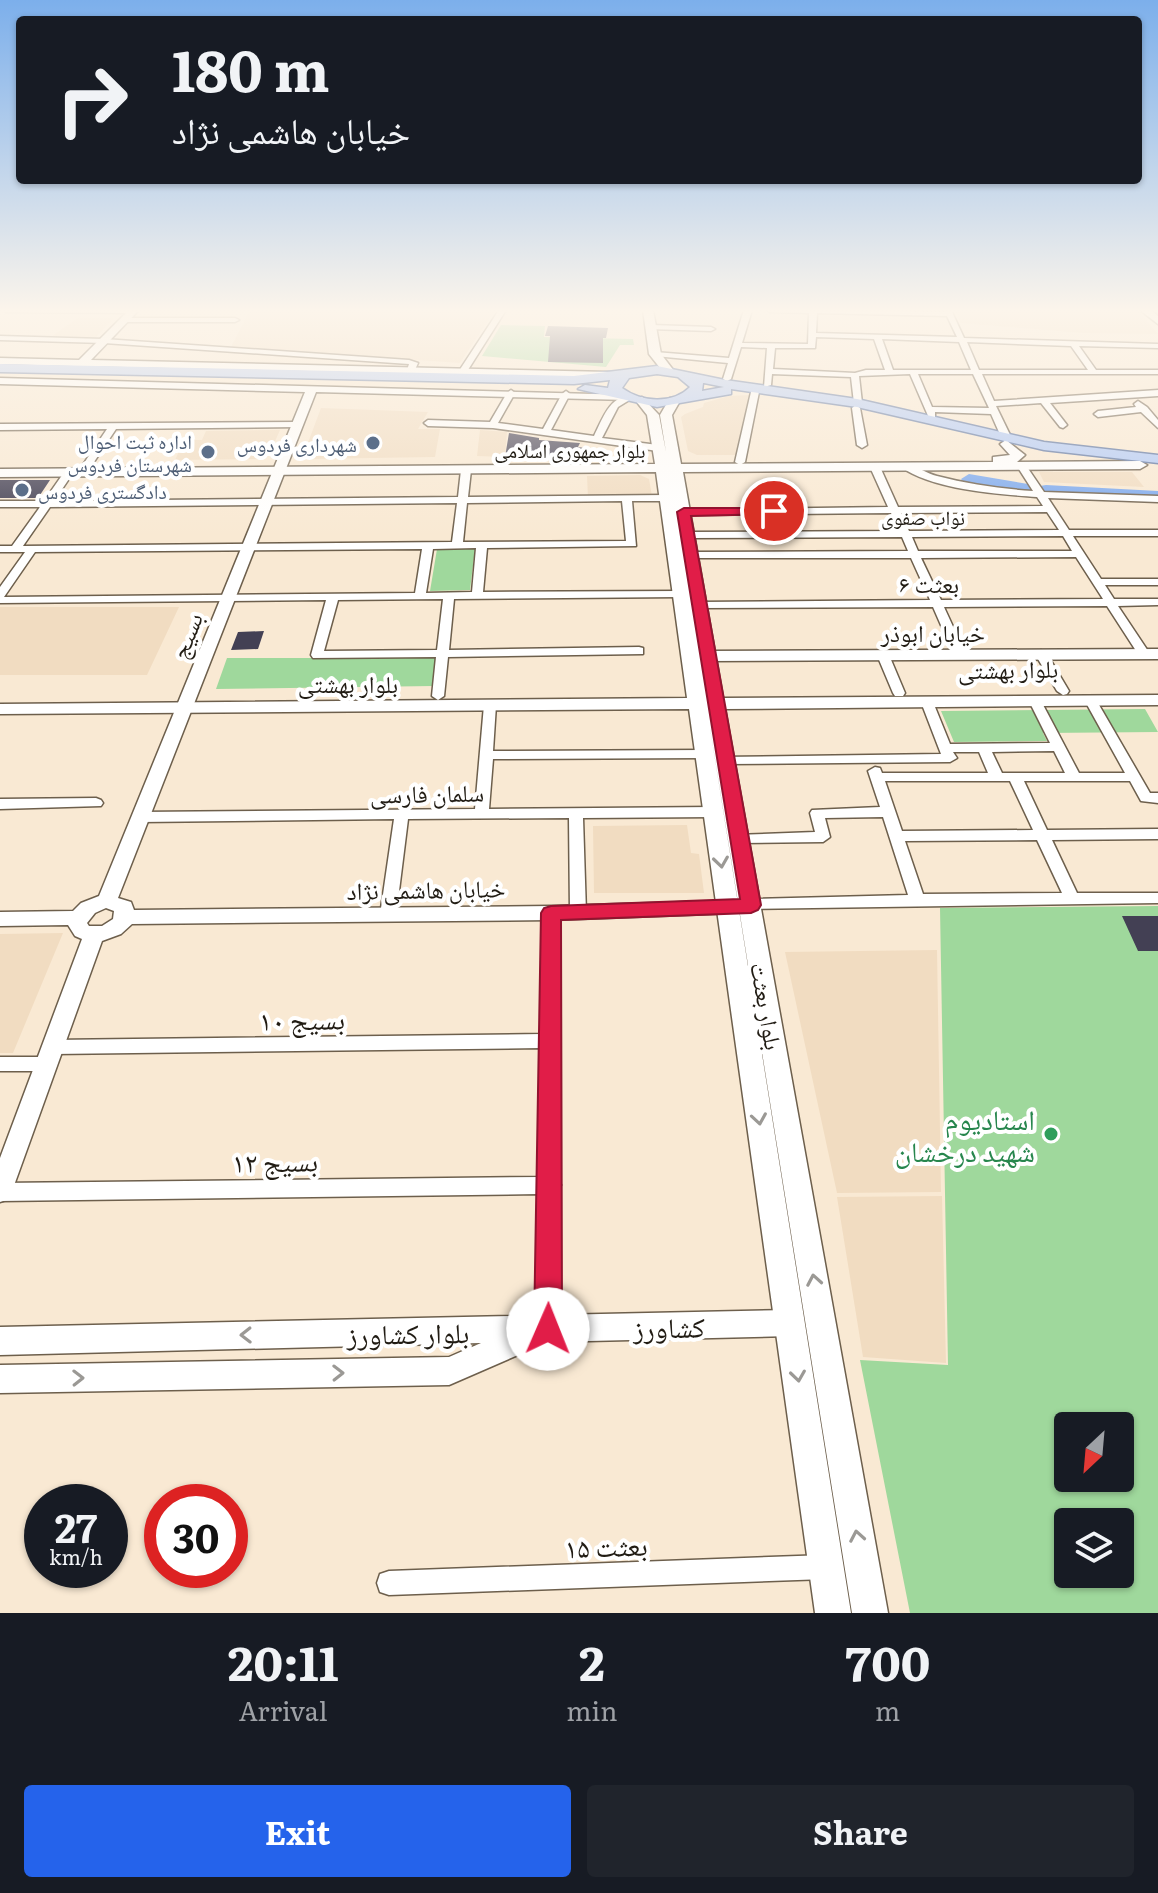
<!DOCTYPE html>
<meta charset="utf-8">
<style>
body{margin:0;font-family:Literata,"Noto Naskh Arabic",serif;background:#20242c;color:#f1f3f6;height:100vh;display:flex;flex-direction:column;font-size:30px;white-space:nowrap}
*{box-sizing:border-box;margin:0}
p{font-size:26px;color:#9ea1a6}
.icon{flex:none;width:44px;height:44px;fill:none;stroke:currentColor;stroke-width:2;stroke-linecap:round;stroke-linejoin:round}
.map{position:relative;height:1613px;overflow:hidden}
.drawer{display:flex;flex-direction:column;background:#171b24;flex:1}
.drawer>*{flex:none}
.guide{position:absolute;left:16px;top:16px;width:1126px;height:168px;border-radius:8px;box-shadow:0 2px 6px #0004;background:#171b24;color:#f1f3f6;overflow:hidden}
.needle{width:52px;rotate:206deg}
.controls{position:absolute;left:1054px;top:1412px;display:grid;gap:16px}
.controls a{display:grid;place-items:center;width:80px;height:80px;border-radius:8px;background:#171b24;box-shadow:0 2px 6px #0004;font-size:40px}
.speed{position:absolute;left:24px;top:1484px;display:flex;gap:16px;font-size:40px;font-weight:700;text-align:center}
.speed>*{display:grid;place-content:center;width:104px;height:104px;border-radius:50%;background:#171b24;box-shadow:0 2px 6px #0004;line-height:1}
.speed small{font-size:20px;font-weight:400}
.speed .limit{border:12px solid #d22;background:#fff;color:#111}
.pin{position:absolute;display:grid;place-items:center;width:68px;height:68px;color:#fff;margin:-34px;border:4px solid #fff;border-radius:50%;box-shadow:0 2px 8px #0007}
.me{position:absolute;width:88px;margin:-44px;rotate:1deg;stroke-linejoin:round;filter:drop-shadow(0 0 6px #0008)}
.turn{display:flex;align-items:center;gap:28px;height:168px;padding:0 24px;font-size:36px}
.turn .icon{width:104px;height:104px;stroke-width:2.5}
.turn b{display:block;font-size:56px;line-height:68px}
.eta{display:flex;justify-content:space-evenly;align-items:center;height:136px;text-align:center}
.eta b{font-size:48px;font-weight:700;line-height:56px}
.action{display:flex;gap:16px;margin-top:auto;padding:16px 24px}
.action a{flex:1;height:92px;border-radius:8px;background:#2563eb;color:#fff;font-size:32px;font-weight:700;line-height:92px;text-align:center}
.action a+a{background:#20242c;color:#f1f3f6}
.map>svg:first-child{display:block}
</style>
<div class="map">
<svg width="1158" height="1613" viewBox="0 0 1158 1613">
<rect width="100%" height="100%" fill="#f9e9d3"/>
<!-- built -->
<path fill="#f1dcc1" d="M250,310H495L460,363L231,347Z
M955,310H1137L1158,334L1083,333L961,323Z
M78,318H114L96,337L52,336Z
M750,395L738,455H697L688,451L681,417L685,414L703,407L704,403L729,396Z
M321,408L428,412L418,429H440L435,457L307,459L303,456Z
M280,430L268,457L262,459L175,460L182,445L189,440H202L206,431Z
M480,430L507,432L505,457L477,456Z
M1039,472H1132L1144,487L1044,482Z
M640,475L649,479L652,496L588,498L587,476Z
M0,607H179L147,675H0Z
M687,825L691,853L699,854L704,893H594L593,826Z
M63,933L13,1053H0V934Z
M937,950L941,1192L837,1193L785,952Z
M942,1196L946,1363L863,1357L837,1197Z"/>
<!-- green -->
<path fill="#9fd89c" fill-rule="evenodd" d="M501,325L545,326L544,337L633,339L634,345H620L606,367L482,356Z
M437,549H475L470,590L430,591Z
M227,658H436L433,686L216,689Z
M1145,709L1158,732L1043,733L1047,741L954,742L941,711Z
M1158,906V1613H910L860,1360L948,1365L940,908ZM1068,1426H1120V1478H1068ZM1068,1522H1120V1574H1068Z"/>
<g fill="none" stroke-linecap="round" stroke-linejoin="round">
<!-- river -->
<path fill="#7aa8ef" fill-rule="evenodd" d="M969,474L1028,484L1036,489L1028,494L963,482L961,479Z
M1046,485L1158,491V501L1040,494L1038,490L1040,486Z"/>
</g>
<!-- building -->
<path fill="#434054" d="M548,326L608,328L606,338H603V363L548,362L550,336H545Z
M509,433L539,438V440L580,443L578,447L598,450V456L505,457Z
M0,480H50L38,498H0Z
M264,631L258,649L231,650L238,632Z
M1122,916H1158V951H1138Z"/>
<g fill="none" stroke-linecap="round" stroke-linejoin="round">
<!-- minor casing -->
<g stroke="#6d5f4c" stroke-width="3">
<path id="minor" d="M2,310H136L137,311L133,313L6,312Z
M499,310H506L466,373H460L459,371Z
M744,310H752L742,343L808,344L809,313L770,312L767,310L945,312V310H951L964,338L1158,344V348L1079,346L1096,370H1158V374H982L994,401L1158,390V396L1050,403L1067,425L1063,428L1060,427L1041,403L996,406L1012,439L1007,442L1002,439L991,414L935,412V418H929L910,374L859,376L862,403L858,406L854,403L851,377L772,374L771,385L764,387L767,348L741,347L731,379L727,381L723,379L728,363L655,356L651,354L655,352L729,358ZM817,313L947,316L957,337L816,333ZM816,337L874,339L885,370H866L855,373L773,369L775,348H815ZM882,339L959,342L971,370H893ZM967,342L1071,346L1088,370H979ZM918,374H973L989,408L932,407Z
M124,318H235L239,320L235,322H121L120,320Z
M652,325L711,327L715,329L711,331L649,329V325Z
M0,336L104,339L409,360L418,363L414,372H411L407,370L409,364L104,343L0,340Z
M755,389L759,392L745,462L740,465L735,462L751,392Z
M511,390L515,393L498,423L543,429L562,394L566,391L570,394L551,430L594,436C603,418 609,397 631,395V399L618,407L602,438L658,445L663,448L658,451L493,428L428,426L424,423L428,420L490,422L507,393Z
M1138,401L1147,407L1158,420V428L1141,412L1098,417L1094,414L1098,411L1136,407L1134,404Z
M856,405L860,408L867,445L862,448L857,445L852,408Z
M297,422L301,425L300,427L116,429L90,468L87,469L82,466L107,429L0,430V424Z
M1022,463L1025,464L1044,492L1158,496V502L1048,498L1069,530H1158V536H1073L1101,579H1158V585H1105L1114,599H1158V605L1118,606L1150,654L1148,657H1140L1107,606L944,607L966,655L960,659L954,655L933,607L700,608L694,605L700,602L930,600L911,558H691L686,555L691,552L908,551L902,537L688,538L683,535L688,532L899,531L891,513L684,515L680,514V510L888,507L870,467L875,464L880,467L898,507L1043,506L1037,497C997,494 934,490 901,467C912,462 925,473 937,476C968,484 1001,489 1033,491L1017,466ZM1047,512L1059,530L909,531L901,513ZM1063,536L1072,551H918L912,537ZM1076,557L1103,599L941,600L921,558Z
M466,467L471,470L468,497L666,495L671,498L666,501H632L636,546L487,548L483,592L680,591L686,594L680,597L454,599L449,650L639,647L643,648V654L448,657L444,696L438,700L432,696L436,657L313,658L311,655L326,600L0,603V587L25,552H0V546H12L40,507H0V501H44L65,471L73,473L54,501L458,497L461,470ZM622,501L626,541L463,542L467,503ZM457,503L452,542L23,546L50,507ZM476,548L472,592L426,593L433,549ZM422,549L415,593L4,597L35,552ZM443,599L437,650L324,651L338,600Z
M1041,650L1047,654L1069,691L1067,694L1063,695L1057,691L1035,654Z
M883,651L889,655L905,693L903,696H895L893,693L877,655Z
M1035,697L1041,701L1079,773H1125L1085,701L1091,697L1095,698L1150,793H1158V803L1141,801L1130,781H1024L1047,830L1158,829V839L1052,840L1077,893H1158V903L746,909L743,905L746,901L751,899L908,895L883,817L825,818L830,837L823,842L739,843L734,841L732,838L734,835L815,832L810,813L812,810L880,807L868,771L875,767L880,768L882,773H988L979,752H953L957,758L950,762L726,764L721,763L719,760L721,757L941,754L921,702L927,698L933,702L950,744L1050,743L1029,701ZM1054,751L1065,773H1002L992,752ZM885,781H1010L1033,830L902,831ZM1037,840L1062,893L923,894L905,841Z
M490,701L496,705L493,751L705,750L712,754L705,758L493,759L489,809L714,807L721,812L714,817L583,818L586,913L583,917H573L570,913L569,818L408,819L396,915L393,919H383L380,915L394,819L140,822L133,817L140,812L475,809L484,705Z
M96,798L101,800L103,803L101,806L0,809V799Z
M551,907L556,909L559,913V1181L561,1185L559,1189V1329L555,1336L548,1339L541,1336L537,1329L539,1194L0,1201V1183L540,1177L541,1048L53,1054L47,1052L44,1047L47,1042L53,1040L542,1034L543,913L546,909Z
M0,1057H47L53,1059L56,1064L53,1069L47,1071H0Z
M826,1555L835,1558L838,1567L835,1576L826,1579L389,1595L380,1592L377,1583L380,1574L389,1571Z"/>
</g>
<!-- tertiary casing -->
<g stroke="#6d5f4c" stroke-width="3">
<path id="tertiary" d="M129,310H139L91,360L610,372L615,375L610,378L85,366L78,370L74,366L0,364V358L79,360Z
M0,378L632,395V399L628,400L316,392L118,898L131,902L134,910L551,906L728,901L735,903L738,908L735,913L551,920L132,924L121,934L102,941L12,1191L9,1199L0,1202V1158L82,939L75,936L68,925L0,926V912L73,911L81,903L99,896L305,392L0,384ZM106,908L114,911L113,919L102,926H89L87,923L95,913Z
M1158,649V659L709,661L701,656L709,651Z
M790,1310L800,1314L804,1323L800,1332L790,1336L548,1342L449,1385L0,1393V1365L449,1357L481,1343L0,1355V1327Z"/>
</g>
<!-- secondary casing -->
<g stroke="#6d5f4c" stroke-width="3">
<path id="secondary" d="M643,310H653L661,354L674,371L672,373H664L649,354Z
M1140,310H1151L1158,316V324Z
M642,397L659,415L666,452L660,415L670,398L680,401L672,415L681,464L993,462V457L1010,455L1000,444L1006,440L1025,455L1017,462L1140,461L1147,465L1140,469L683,472L723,698L1158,695V705L725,709L888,1613H852L707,709L851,1613H815L689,709L0,714V704L687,698L656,472L0,477V469L655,464L647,415L636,401Z"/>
</g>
<!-- primary casing -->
<g stroke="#5d75a3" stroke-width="3">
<path id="primary" d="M0,364L574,376L657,366L725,380L857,399L1044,442L1158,455V463L1044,450L857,407L731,389V394L657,407L578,389L585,385L608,388L610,380L574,384L0,372ZM657,374L678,377L690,387C672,405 641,402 622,388L629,378ZM703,383H704L724,387L702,391Z"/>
</g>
<!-- minor -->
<use href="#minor" fill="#fff" fill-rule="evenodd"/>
<!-- tertiary -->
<use href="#tertiary" fill="#fff" fill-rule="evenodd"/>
<!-- secondary -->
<use href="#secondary" fill="#fff" fill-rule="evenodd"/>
<!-- primary -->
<use href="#primary" fill="#b1c9f6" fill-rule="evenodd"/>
</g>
<!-- one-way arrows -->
<defs><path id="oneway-chevron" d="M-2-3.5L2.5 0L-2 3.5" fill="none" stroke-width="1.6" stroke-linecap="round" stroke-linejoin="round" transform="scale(2)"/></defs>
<g stroke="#9b9995">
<use href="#oneway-chevron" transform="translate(721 862) rotate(82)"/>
<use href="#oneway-chevron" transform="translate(759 1119) rotate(81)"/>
<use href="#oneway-chevron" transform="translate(814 1280) rotate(-100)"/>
<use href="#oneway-chevron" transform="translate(246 1335) rotate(179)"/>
<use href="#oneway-chevron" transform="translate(338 1373) rotate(-1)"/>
<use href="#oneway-chevron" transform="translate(798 1376) rotate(82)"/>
<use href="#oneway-chevron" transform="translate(78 1378) rotate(-1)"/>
<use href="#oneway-chevron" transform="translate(857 1536) rotate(-100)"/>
</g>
<!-- sky -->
<linearGradient id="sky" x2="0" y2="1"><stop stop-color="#7cafeb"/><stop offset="0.58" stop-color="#fcf5eb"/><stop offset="1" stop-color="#fcf5eb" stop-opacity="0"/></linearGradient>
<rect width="1158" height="536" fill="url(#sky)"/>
<!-- route -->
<path fill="#e11d48" stroke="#92132f" stroke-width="2" d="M774,508L780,511L778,514L691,516L761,905L758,910L751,913L561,920L562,1329L557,1338L548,1342L538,1338L534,1329L541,913L544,908L551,906L740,899L677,512L684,508Z"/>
<!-- markers -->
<g fill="#5c6f8a" stroke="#fff" stroke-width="3">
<circle cx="373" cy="443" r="8"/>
<circle cx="208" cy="452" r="8"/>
<circle cx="22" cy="490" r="8"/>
</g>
<circle fill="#2e9e5b" stroke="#fff" stroke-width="3" cx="1051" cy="1134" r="8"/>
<g text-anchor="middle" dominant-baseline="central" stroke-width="8" stroke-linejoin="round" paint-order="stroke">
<!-- far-service labels -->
<g font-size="20" fill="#4e5e75" stroke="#fff" text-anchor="end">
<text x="192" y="440">اداره ثبت احوال<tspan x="192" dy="23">شهرستان فردوس</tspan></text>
<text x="357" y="443">شهرداری فردوس</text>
<text x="38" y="490" text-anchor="start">دادگستری فردوس</text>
</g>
<!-- far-street labels -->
<g font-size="20" fill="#211c14" stroke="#fff">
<text x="570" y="449">بلوار جمهوری اسلامی</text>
<text x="923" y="516">نواب صفوی</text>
</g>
<!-- street labels -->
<g font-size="24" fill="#211c14" stroke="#fff">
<text x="929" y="582">بعثت ۶</text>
<text x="933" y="631">خیابان ابوذر</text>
<text transform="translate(185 635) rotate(-68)">بسیج</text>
<text transform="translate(1008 668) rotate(-1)">بلوار بهشتی</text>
<text x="348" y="682">بلوار بهشتی</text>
<text transform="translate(427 792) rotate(-1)">سلمان فارسی</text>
<text transform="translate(426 888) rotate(-1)">خیابان هاشمی نژاد</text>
<text transform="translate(768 1006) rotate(80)">بلوار بعثت</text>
</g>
<!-- near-street labels -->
<g font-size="28" fill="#211c14" stroke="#fff">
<text transform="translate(302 1018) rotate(-1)">بسیج ۱۰</text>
<text transform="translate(275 1160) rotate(-1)">بسیج ۱۲</text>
<text transform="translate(669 1326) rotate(-1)">کشاورز</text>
<text transform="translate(408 1332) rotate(-1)">بلوار کشاورز</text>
<text transform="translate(606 1545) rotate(-2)">بعثت ۱۵</text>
</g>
<!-- near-leisure labels -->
<g font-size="28" fill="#27864d" stroke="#fff" text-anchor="end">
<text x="1035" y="1118">استادیوم<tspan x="1035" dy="32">شهید درخشان</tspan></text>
</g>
</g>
</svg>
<div class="controls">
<a><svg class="needle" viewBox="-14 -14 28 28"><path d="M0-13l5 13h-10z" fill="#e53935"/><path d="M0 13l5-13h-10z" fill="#9ea1a6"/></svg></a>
<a><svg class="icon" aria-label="layers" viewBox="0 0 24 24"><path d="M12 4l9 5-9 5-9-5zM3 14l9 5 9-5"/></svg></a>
</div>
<div class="speed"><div>27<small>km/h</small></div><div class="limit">30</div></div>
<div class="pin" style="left:774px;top:511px;background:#d93025"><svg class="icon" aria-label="arrive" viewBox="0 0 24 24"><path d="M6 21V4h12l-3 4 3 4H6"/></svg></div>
<svg class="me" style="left:548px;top:1329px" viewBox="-20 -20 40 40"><circle r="19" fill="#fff"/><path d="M0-13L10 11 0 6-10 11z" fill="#e11d48"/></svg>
<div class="guide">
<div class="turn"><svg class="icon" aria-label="right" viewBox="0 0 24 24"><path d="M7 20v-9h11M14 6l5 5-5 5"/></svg><div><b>180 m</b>خیابان هاشمی نژاد</div></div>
</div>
</div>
<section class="drawer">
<div class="eta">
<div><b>20:11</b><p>Arrival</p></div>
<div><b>2</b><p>min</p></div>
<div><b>700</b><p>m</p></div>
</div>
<div class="action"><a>Exit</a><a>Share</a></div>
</section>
